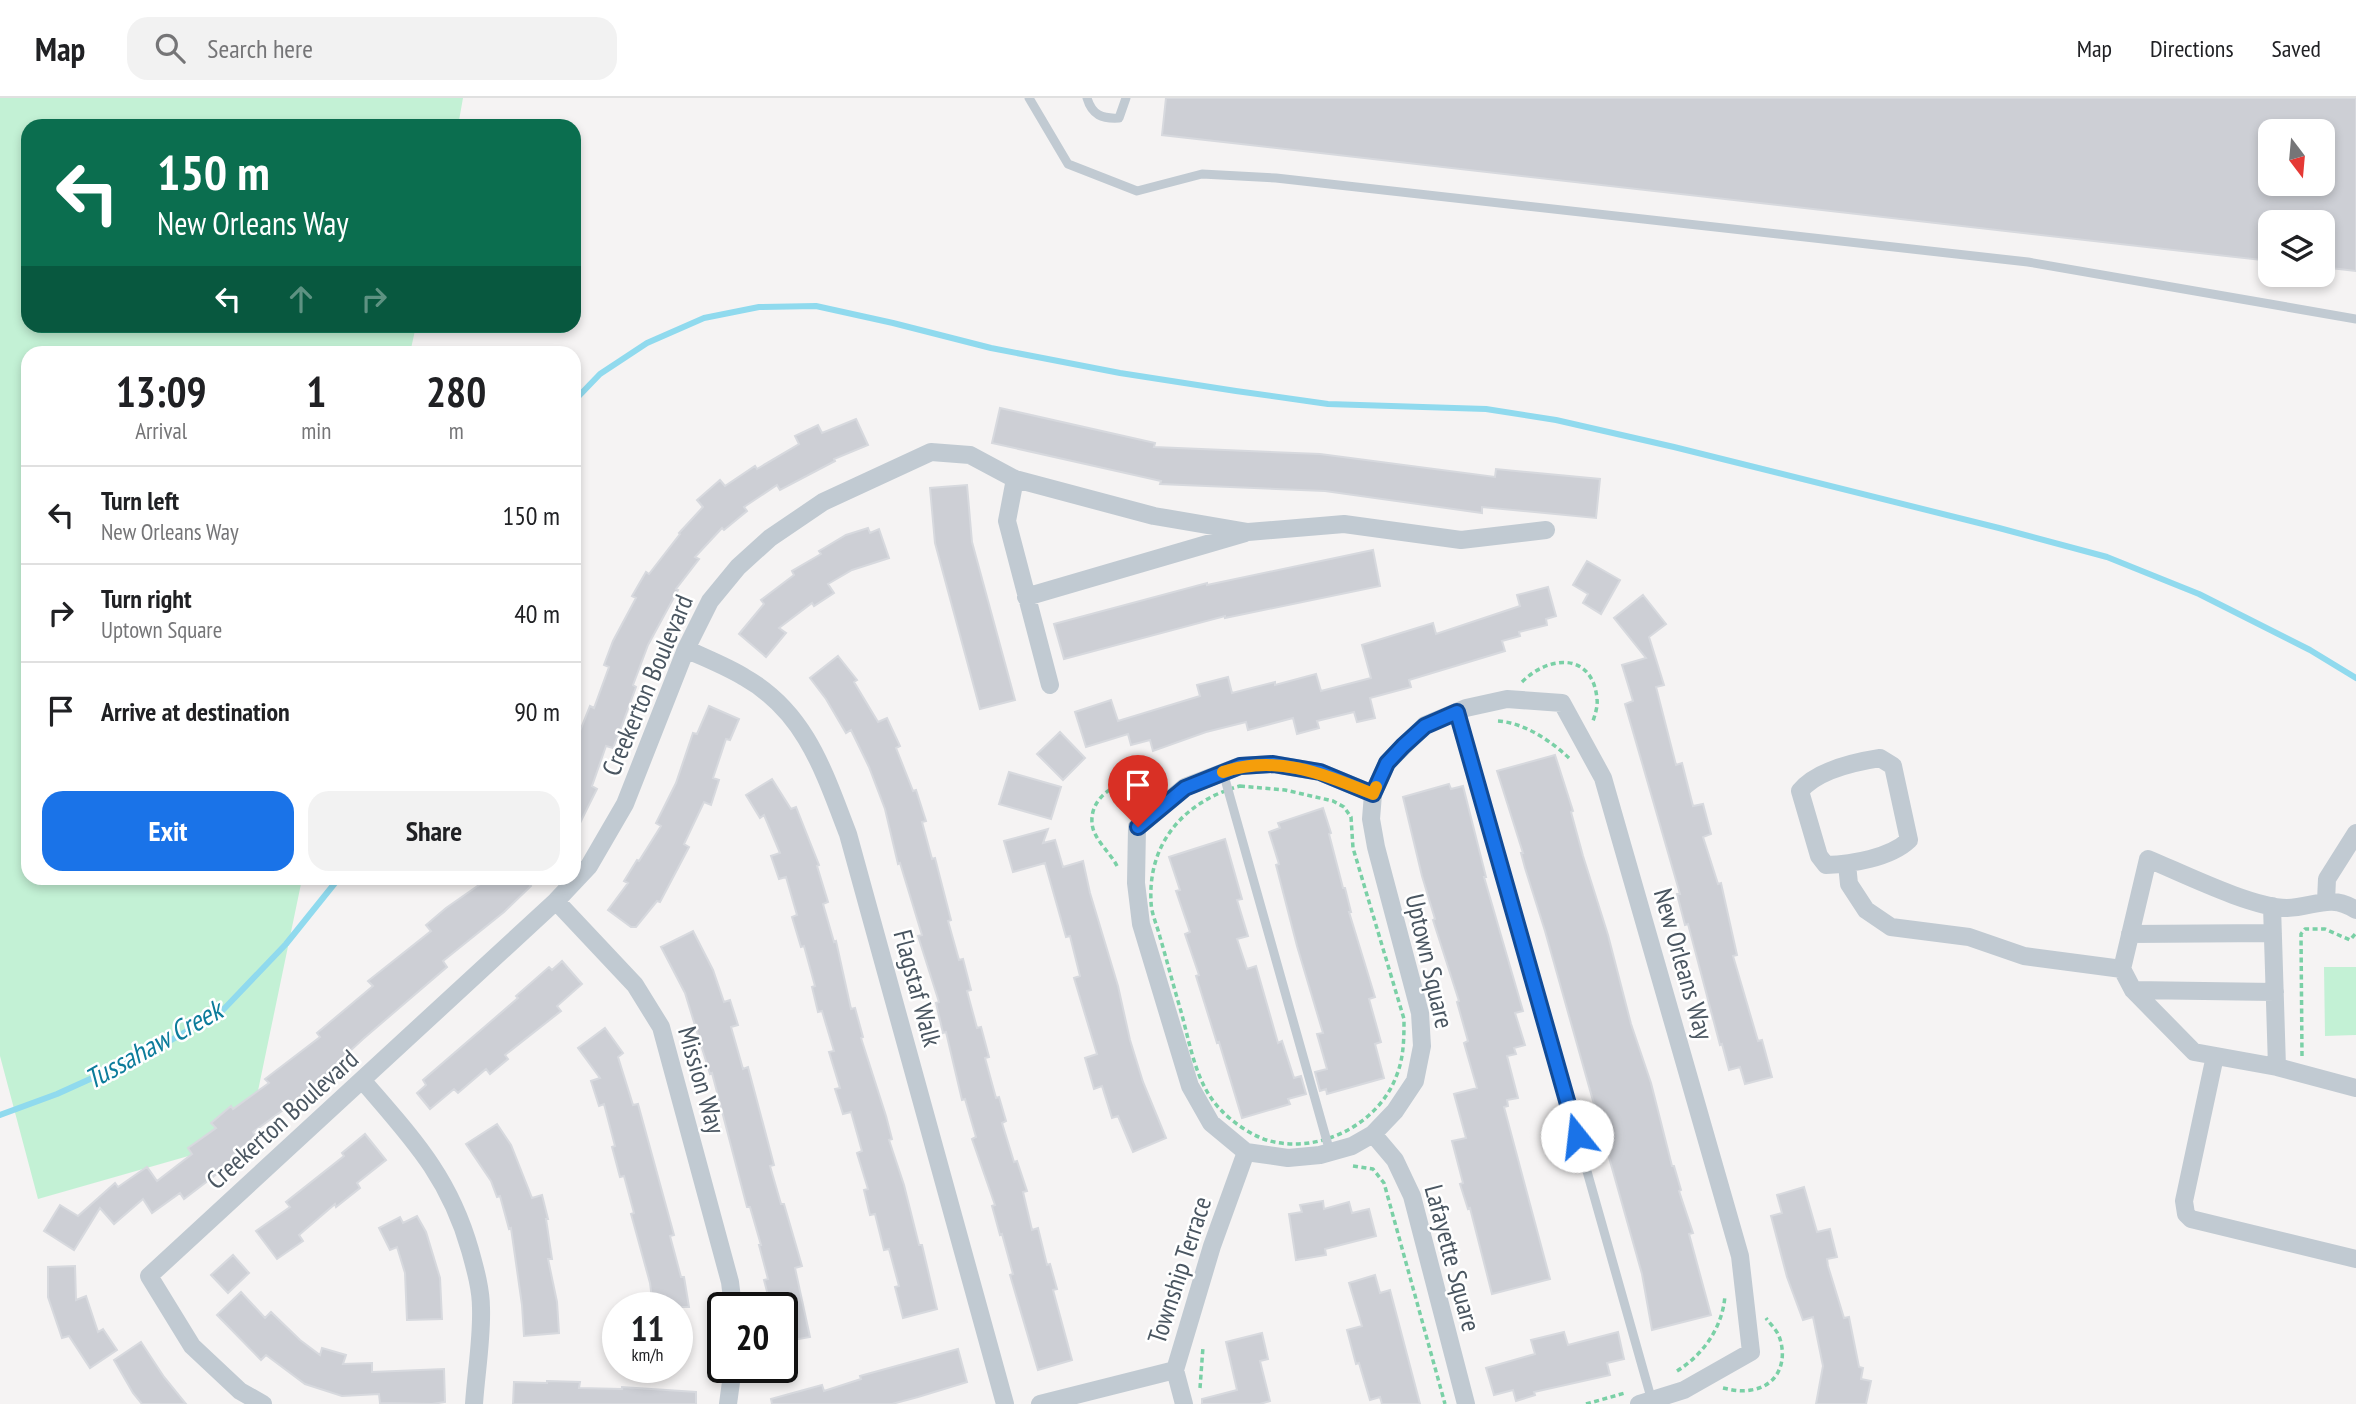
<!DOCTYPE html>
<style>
body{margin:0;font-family:"PT Sans Narrow",sans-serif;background:#f2f2f2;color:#202124;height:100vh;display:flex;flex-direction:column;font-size:26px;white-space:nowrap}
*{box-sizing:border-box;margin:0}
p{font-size:23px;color:#757577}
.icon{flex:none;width:38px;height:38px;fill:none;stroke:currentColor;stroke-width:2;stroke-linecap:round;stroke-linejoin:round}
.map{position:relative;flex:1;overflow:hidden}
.side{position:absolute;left:21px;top:248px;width:560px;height:539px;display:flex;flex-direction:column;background:#fff;border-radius:21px;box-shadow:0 4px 10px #0003}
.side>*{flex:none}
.guide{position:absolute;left:21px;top:21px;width:560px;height:214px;border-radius:21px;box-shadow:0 4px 10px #0003;background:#0b6e4f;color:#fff;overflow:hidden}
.needle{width:46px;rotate:164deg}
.tools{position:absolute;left:2258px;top:21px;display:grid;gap:14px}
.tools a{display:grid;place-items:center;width:77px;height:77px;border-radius:14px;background:#fff;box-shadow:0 4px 10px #0003;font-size:35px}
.speed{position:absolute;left:602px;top:1194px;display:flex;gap:14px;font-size:35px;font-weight:700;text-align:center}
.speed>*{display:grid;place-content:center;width:91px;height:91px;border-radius:50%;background:#fff;box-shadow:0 4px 10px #0003;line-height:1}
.speed small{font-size:18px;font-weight:400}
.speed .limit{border:4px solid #111;border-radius:10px;background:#fff;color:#111}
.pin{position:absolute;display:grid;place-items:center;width:60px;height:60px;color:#fff;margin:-72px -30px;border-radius:50% 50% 50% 0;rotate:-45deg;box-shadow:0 0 7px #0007}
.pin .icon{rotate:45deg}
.me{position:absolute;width:77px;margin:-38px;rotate:344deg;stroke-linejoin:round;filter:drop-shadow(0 0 5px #0008)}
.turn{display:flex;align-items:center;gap:24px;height:147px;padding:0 21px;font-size:32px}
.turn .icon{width:91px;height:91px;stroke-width:2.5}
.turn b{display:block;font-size:49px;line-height:60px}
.lanes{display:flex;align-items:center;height:66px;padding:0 21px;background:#0003;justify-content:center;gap:35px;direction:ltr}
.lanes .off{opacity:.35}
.eta{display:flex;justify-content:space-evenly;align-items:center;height:119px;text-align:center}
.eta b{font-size:42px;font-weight:700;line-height:49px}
.action{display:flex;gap:14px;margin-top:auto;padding:14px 21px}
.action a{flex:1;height:80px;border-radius:21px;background:#1a73e8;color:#fff;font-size:28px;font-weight:700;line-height:80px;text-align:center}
.action a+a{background:#f2f2f2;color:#202124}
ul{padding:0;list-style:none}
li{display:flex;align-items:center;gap:21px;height:98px;padding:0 21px;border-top:2px solid #e0e0e0}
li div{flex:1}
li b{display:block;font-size:26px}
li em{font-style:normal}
header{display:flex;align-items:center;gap:42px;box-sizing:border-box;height:98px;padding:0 35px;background:#fff;border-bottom:2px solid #e0e0e0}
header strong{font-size:33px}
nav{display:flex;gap:38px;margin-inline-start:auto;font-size:24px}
.search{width:490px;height:63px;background:#f2f2f2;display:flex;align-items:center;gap:18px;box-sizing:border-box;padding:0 24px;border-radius:21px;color:#757577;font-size:26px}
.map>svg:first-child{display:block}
</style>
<header>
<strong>Map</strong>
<div class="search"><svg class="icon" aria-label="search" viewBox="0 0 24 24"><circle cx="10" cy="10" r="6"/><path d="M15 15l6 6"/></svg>Search here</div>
<nav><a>Map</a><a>Directions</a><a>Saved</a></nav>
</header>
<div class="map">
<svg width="2356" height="1306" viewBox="0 0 2356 1306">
<rect width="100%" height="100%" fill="#f5f3f3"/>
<!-- green -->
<path fill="#c3f1d5" d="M0,0H463L458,28H28V228H416L410,255L28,256V780L302,781L248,1041L38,1101L0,958Z
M2324,869H2356V937L2325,938Z"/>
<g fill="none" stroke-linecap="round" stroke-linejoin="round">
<!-- stream -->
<path stroke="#90daee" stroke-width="6" d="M574,303L600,276L647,245L704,220L759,209L816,208L893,225L991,250L1120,275L1236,293L1328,306L1486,311L1556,322L1674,349L1999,430L2107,459L2199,496L2310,552L2356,580
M0,1017L57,996L152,953L222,913L286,846L339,780"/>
</g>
<!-- building -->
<path fill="#cdcfd5" stroke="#d7d9de" stroke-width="2" fill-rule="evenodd" d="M1166,0H2356V173L2322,169V124H2270V163L1162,37ZM2270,33H2322V86H2270Z
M1000,310L1155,345L1154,349L1320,356L1495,379L1496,371L1600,381L1596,420L1482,409V415L1325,393L1160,386L1161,383L992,345Z
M856,321L868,347L834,361L835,363L780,392L777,387L744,409L747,413L724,432L722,430L695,459L699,461L676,491L678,492L648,547L633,587L636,589L621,630L613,650L606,648L592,688L597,691L574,737V648L590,608L594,610L609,569L604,567L613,543L636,500L632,498L646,474L649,476L680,436L679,435L703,409L697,402L720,382L725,388L755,368L757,371L799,346L795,338L818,327L822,335Z
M967,387L972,444L1015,602L980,611L935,445L930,390Z
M868,430L870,435L879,431L889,460L852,472L828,486L834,495L814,508L812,505L779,530L786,535L766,559L739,536L764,506L761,502L794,477L792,473L821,456L819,453L846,437Z
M1373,452L1380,488L1225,520V518L1064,561L1054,526L1207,485V487Z
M1587,463L1620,482L1601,516L1583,505L1588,496L1573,487Z
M1548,489L1556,518L1546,521L1547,527L1519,534L1520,538L1502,543L1505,553L1409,582L1411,589L1370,600L1375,620L1357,624L1354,614L1317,623L1319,630L1297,636L1293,620L1248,632L1246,624L1206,634L1153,653L1150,642L1131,647L1128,636L1086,649L1075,614L1111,602L1118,623L1200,598L1197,587L1228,579L1232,595L1275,584V587L1316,576L1321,593L1371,580L1362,547L1433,525L1436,536L1520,508L1517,497Z
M1643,497L1666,526L1649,539L1664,587L1656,589L1676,667L1682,665L1693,708L1703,706L1711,736L1703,739L1718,786L1721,785L1737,857L1733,858L1758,943L1762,942L1772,979L1745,986L1740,969L1729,972L1722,946L1720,947L1688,826L1685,827L1677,796H1680L1625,606L1633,603L1622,567L1646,560L1614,520Z
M838,558L857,582L854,584L878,624L887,620L900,648L896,650L913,693L916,692L926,723L922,724L932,761L935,760L951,822L948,823L959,862L963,861L971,892L967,893L977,930L981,929L989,959L985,960L996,1000L999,999L1006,1023L1002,1025L1014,1064L1017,1063L1027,1093L1023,1094L1032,1132L1038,1130L1047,1167L1050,1166L1057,1191L1053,1192L1072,1262L1038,1272L1010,1177L1013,1176L1002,1136L1000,1137L992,1108L995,1107L972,1041L976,1039L965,1001L962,1002L946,934L943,935L936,905L939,904L918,838L922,837L900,765L898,766L885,711L869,669L851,632L846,635L826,601L810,580Z
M709,608L739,621L730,642L726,641L713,680L719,682L711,707L704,704L684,746L689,749L660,804L657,803L636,829H631L608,812L628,785L624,783L637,762L639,763L661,728L656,725L676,685L693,635L697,636Z
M1060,634L1085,660L1063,682L1037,656Z
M1555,657L1573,713L1571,714L1583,758L1608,837L1631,926L1651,985L1672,1068H1674L1681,1092L1679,1093L1693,1135L1689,1136L1711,1217L1652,1232L1642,1176L1545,833L1525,770L1521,755H1523L1497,673Z
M1009,674L1061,689L1051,721L999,706Z
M772,681L791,711L796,709L819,767L817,768L828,804L823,806L834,844L836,843L851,911L855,910L863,939L861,940L886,1018L892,1041L889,1042L904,1087L919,1147H922L937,1211L903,1220L895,1189L899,1188L889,1151L884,1152L875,1116L870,1117L864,1092L868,1091L857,1055L862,1053L851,1014L843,1016L835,991L840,990L829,954L834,953L822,913L818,914L812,889L815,888L804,848L801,849L792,819L797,817L786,779L779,781L771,758L780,755L764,717L760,720L746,697Z
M1449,686L1451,691L1463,688L1486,779H1484L1523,913L1515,915L1525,947L1514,950L1516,956L1507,958L1518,1000L1507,1002L1508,1008L1504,1009L1550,1181L1492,1196L1470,1110L1468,1111L1460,1086L1463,1085L1452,1043L1466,1040L1454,996L1477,990L1464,945L1468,943L1457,904L1459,903L1433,822L1435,821L1422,778L1403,699Z
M1323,710L1331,735L1329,736L1343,790H1345L1351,814H1349L1375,899L1369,901L1381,944L1375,946L1384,980L1327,996L1326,991L1320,993L1315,974L1327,971L1317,936L1323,935L1297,848L1276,767L1279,766L1269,734L1280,730L1278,725Z
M1048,731L1043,745L1055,742L1063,769L1083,763L1090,795L1118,888L1130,942L1143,984L1166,1040L1133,1054L1118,1018L1112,1020L1102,988L1094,991L1085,960L1097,956L1074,880L1080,878L1070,838L1066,839L1045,765L1013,774L1004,743Z
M1225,741L1242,801L1237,802L1248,838L1237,841L1247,871L1256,868L1278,945L1282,943L1294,980L1301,978L1306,996L1288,1001L1290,1006L1242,1020L1219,944L1217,945L1196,878L1199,877L1185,836L1190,834L1176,793L1180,792L1169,759Z
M489,780H524L531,788L504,814L443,863L447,869L363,941L336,966L338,968L310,988L312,991L253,1034L256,1038L232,1058L235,1062L184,1101L180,1095L152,1115L143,1101L114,1126L100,1110L74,1152L44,1133L60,1107L78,1118L115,1085L118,1089L147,1069L157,1083L192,1056L188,1050L216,1030L211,1025L231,1008L233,1011L269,985L265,981L320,939L317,935L373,888L368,883L431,833L426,827L446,810Z
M693,833L713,872L724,904L730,902L738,927L731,929L743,971L748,969L774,1067L770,1068L781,1106H784L802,1168L795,1170L810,1239L782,1244V1209H771L764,1182L768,1181L759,1147H761L750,1109H747L712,975L710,976L685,895L661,849Z
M562,863L582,886L557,908L561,913L505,957L508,961L490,976L486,971L458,995L454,991L430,1011L417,995L426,987L423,982L518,900L516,898L549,869L552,872Z
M605,930L623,955L618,959L633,1007L638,1006L674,1137L670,1138L681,1179H684L689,1209H653L650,1185L631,1116L634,1115L624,1078L620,1079L612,1049L615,1048L604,1006L599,1008L591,983L600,980L578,950Z
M497,1026L511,1047L532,1100L542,1097L548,1121H546L552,1161H548L557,1204L559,1235L524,1238L522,1207L511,1130L509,1131L500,1098L497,1099L491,1083L466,1046Z
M365,1036L386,1062L357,1085L360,1090L336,1109L335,1106L299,1137L303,1143L277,1161L256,1133L290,1109L286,1104L344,1058L342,1055Z
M1804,1089L1817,1134L1830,1131L1837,1159L1827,1161L1828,1168L1844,1220L1849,1219L1859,1269L1863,1270L1861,1281L1871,1283L1866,1306H1816L1823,1268L1813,1219L1803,1222L1787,1179L1771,1118L1782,1115L1777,1097Z
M1323,1103L1324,1111L1349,1104L1352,1115L1369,1111L1376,1138L1325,1151L1326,1157L1296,1162L1289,1116L1302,1114L1300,1107Z
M417,1118L426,1134L440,1180L442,1221L407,1222L405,1175L397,1149L390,1152L379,1130L400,1119L403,1125Z
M233,1157L249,1175L228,1195L211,1177Z
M75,1168L76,1202L86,1198L98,1234L103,1231L117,1252L90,1270L69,1238L62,1240L48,1199V1169Z
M1375,1177L1380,1195L1390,1192L1420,1306H1382L1380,1299L1370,1302L1359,1265L1356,1266L1347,1232L1362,1228L1349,1185Z
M241,1194L265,1220L271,1214L300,1242L320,1257L322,1250L346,1257L343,1266L372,1265V1274L444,1271L445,1304L432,1306L380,1305L379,1296L342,1298L305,1286L266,1257L261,1262L217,1217Z
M1564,1234L1568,1247L1618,1234L1624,1261L1607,1265L1610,1277L1534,1294L1535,1297L1516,1303L1513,1292L1494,1297L1486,1270L1535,1256L1531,1242Z
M1262,1235L1268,1261L1260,1263L1270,1303L1260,1306H1202V1301L1237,1292L1226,1244Z
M141,1244L164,1279L186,1306H142L133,1295L114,1262Z
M958,1251L967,1284L918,1299L892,1306H772L771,1301L822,1287L824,1293L861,1281L860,1278Z
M547,1283L580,1284L579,1290L622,1291V1289L696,1294V1306H513L514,1284L547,1285Z"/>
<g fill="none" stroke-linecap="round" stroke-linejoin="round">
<!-- path -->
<path stroke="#7ad0a6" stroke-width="3.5" stroke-dasharray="5 3.5" stroke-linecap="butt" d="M1522,584C1550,556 1593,555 1597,601C1598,608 1595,617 1593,623
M1498,623C1525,625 1551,643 1570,661
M1240,688L1285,692L1333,703L1344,709L1351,719L1353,750L1404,921C1404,940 1404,960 1396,979C1378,1026 1320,1056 1270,1043C1254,1039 1233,1025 1221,1012C1195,986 1190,944 1180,910C1173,886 1167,863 1160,839C1157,827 1151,815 1151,803C1148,744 1185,703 1240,688Z
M1117,768C1110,754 1093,741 1092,725C1090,701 1114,683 1136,685C1143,686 1150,689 1157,689
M2302,958L2301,836L2305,831H2325L2350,842L2356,835
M1353,1068L1373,1071L1384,1085L1445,1306
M1677,1273C1703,1257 1723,1229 1725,1197
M1200,1290L1203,1249
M1723,1290C1732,1292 1742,1294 1751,1292C1779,1288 1788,1262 1779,1238C1776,1231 1770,1226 1766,1220
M1586,1306L1625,1295"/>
<!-- service -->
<path stroke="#c1cad2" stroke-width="9" d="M1029,0L1068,66L1137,93L1202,76L1276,80L2028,164L2356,221
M1087,0C1092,17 1102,21 1119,20L1126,0
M1457,614L1652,1303
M1223,674L1330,1054"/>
<!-- minor -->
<path stroke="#c1cad2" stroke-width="18" d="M1015,381L1007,423L1050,587
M1026,499L1245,435
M686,551C705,560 726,568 744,579C806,614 824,674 848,736L1005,1306
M1880,660L1893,668L1909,742C1890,760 1852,766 1826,767L1819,758L1800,693C1817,672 1854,664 1880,660Z
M1273,666L1320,674L1373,696L1371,721L1376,749L1420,915L1422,948L1415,983L1395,1013L1373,1036L1352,1048L1320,1057L1288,1060L1246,1054L1211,1025L1190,988L1141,826L1136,785L1137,729L1185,689L1240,668Z
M1373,696L1387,665L1425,627L1466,610L1507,601L1562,605L1603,680L1740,1158L1751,1254L1684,1292L1639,1306
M1847,766L1849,786L1866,812L1891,829L1969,839L2024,858L2122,871
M556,803L635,887L661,929L730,1184L733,1209
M2326,803L2327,781L2356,735
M2272,808L2277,969
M2356,812C2330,795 2315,809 2287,810C2252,810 2182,775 2148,761L2122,871L2133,892L2194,954L2277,969L2356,990
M2130,836L2273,835
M2133,892L2275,894
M2215,958L2184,1103L2186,1116L2191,1121L2356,1161
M363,983C412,1040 449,1078 470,1152C475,1170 481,1191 481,1210C482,1242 476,1275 474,1306
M1373,1036L1395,1062L1412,1098L1466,1306
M263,1306L240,1293L192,1248L149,1178L556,803L589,768L625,706L686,551L710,503L738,469L770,440L823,404L931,354L970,357L1015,381L1154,418L1248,434L1344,426L1461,442L1546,432
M728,1306L733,1269
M1040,1306L1175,1272
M1184,1306L1175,1272L1212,1148L1246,1054"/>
</g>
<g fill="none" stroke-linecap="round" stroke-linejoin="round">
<!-- route casing -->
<g stroke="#114b97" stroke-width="18">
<path id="route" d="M1138,729L1185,690L1240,668L1273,666L1320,674L1373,696L1387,665L1403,648L1425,628L1457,614L1577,1038"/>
</g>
<!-- route -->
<use href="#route" stroke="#1a73e8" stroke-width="12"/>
<!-- slow -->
<path stroke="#f59e0b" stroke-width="12" d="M1223,674C1277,656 1323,676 1373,696L1376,689"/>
</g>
<g text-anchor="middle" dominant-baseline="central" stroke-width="5" stroke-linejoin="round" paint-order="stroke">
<!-- street labels -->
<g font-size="26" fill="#4a5661" stroke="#fff">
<text transform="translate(647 587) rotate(-67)">Creekerton Boulevard</text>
<text transform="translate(1430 863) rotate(77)">Uptown Square</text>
<text transform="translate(1684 866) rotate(74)">New Orleans Way</text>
<text transform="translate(918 890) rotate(75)">Flagstaf Walk</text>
<text transform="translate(702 982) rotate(74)">Mission Way</text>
<text transform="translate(282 1021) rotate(-42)">Creekerton Boulevard</text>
<text transform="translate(1453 1160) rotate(75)">Lafayette Square</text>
<text transform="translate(1179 1172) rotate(-72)">Township Terrace</text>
</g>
<!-- water labels -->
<g font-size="28" font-style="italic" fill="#0c7c9b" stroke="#fff">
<text transform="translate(153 946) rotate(-29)">Tussahaw Creek</text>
</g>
</g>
</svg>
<div class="tools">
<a><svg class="needle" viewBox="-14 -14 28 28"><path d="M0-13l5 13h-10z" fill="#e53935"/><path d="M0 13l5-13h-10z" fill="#757577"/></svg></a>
<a><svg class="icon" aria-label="layers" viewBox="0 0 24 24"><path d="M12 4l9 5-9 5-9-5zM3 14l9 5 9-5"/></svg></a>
</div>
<div class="speed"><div>11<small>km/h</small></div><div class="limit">20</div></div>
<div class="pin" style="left:1138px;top:729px;background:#d93025"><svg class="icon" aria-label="arrive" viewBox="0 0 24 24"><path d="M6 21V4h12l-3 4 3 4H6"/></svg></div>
<svg class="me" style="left:1577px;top:1038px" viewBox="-20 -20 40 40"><circle r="19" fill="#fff"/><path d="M0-13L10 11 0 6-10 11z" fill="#1a73e8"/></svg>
<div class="guide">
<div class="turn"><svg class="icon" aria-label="left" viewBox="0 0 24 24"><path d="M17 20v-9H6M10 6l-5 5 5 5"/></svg><div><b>150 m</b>New Orleans Way</div></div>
<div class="lanes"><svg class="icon" aria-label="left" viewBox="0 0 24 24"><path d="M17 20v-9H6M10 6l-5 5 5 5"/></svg><svg class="icon off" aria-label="ahead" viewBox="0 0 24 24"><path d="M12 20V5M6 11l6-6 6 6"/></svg><svg class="icon off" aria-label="right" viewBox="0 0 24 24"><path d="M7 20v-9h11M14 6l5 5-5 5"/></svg></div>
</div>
<section class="side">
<div class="eta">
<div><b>13:09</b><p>Arrival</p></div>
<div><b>1</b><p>min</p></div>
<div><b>280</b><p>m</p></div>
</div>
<ul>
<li><svg class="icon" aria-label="left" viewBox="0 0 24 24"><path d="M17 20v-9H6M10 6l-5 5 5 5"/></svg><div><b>Turn left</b><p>New Orleans Way</p></div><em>150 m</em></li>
<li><svg class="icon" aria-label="right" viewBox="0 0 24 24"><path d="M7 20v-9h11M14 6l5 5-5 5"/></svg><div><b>Turn right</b><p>Uptown Square</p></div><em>40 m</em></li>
<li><svg class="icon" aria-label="arrive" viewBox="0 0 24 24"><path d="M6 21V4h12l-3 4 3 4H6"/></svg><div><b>Arrive at destination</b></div><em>90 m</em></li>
</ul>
<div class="action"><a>Exit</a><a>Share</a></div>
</section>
</div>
